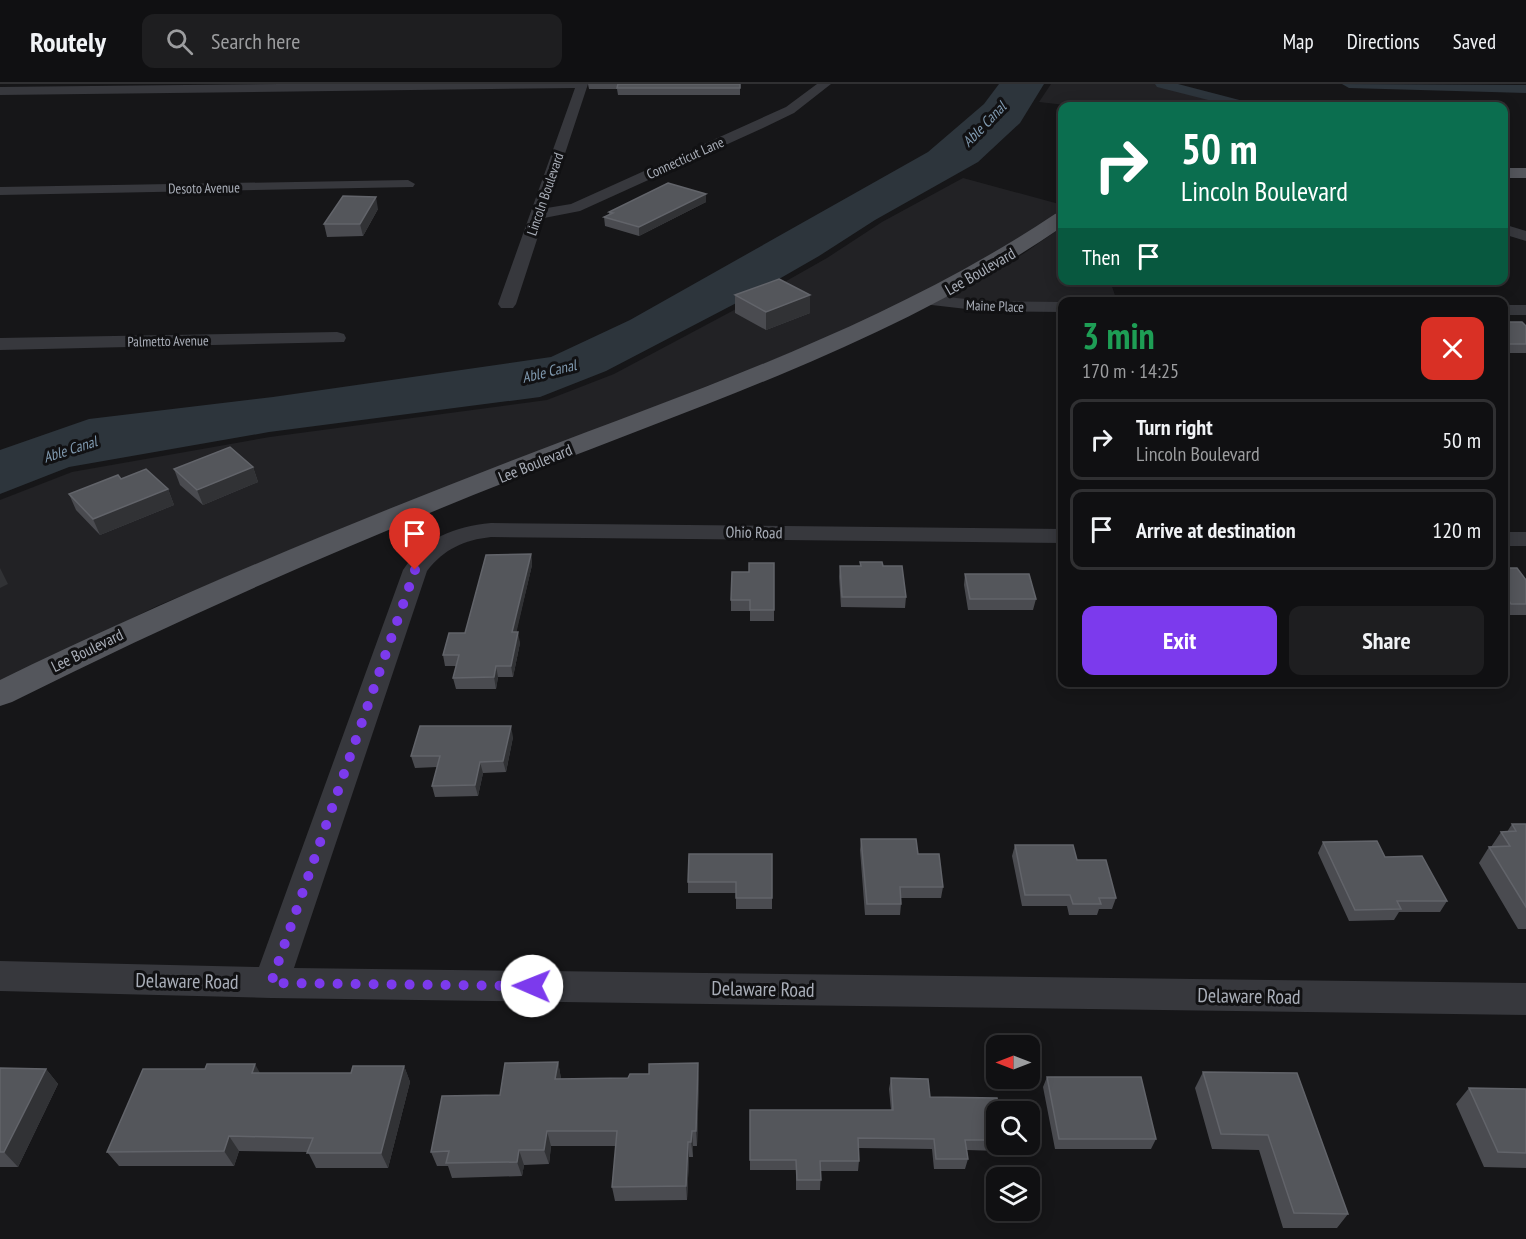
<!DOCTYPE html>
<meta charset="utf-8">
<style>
body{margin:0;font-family:"PT Sans Narrow",sans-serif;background:#1e1e20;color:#f1f3f6;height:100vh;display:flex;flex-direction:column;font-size:22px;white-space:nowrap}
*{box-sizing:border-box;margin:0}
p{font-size:20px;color:#9c9d9f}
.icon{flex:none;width:33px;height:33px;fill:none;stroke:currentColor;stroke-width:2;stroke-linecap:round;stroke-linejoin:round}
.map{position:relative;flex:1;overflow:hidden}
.panel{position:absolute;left:1058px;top:213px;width:450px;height:390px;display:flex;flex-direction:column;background:#101012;border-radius:12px;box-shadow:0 3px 15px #0003,0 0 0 2px #303032}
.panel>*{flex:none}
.hud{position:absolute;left:1058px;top:18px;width:450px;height:183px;border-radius:12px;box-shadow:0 3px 15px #0003,0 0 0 2px #303032;background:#0b6e4f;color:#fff;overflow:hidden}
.needle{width:39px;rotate:270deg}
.fabs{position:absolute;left:986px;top:951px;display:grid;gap:12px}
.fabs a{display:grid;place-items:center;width:54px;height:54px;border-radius:12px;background:#101012;box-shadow:0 3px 15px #0003,0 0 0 2px #303032;font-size:30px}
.pin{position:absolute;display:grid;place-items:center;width:51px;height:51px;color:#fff;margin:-62px -26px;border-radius:50% 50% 50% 0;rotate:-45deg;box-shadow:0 0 6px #0007}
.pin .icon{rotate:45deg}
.me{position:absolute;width:66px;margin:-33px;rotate:271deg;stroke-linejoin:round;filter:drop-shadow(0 0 4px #0008)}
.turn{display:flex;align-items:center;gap:21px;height:126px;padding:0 24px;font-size:27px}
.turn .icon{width:78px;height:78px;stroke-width:2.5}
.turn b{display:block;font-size:42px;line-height:51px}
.then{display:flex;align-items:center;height:57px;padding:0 24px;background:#0003;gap:12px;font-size:22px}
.round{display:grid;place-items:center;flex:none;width:63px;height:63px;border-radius:12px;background:#1e1e20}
.summary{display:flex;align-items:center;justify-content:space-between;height:102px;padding:0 24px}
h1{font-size:36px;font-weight:800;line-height:45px;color:#1e9e55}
.primary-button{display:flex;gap:12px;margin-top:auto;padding:12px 24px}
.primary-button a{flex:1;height:69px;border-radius:12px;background:#7c3aed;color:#fff;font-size:24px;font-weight:800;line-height:69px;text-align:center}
.primary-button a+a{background:#1e1e20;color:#f1f3f6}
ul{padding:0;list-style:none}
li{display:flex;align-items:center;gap:18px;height:81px;margin:0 12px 9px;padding:0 12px;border:3px solid #303032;border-radius:12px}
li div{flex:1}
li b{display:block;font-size:22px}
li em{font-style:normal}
header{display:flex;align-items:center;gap:36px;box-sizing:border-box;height:84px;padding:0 30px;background:#101012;border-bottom:2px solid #303032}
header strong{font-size:28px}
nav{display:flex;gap:33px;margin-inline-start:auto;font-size:21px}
.search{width:420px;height:54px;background:#1e1e20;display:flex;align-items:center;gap:15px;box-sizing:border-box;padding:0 21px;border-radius:12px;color:#9c9d9f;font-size:22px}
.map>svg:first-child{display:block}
</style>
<header>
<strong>Routely</strong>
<div class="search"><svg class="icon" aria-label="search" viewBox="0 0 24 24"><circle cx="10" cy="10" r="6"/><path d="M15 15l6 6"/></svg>Search here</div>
<nav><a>Map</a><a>Directions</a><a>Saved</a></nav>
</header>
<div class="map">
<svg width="1526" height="1155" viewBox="0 0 1526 1155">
<rect width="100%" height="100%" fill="#161618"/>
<!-- built -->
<path fill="#222225" d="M1051,0H1169L1253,22H1074L1039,18Z
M963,94L1059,120L1062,119V126L1005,166L863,240L511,380L357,438L157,522L0,599V416L72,388L270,353L547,316L614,290L676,257L751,217L827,174L882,138Z
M1062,143V196L1110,197L1117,217L936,220L1023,170Z"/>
<!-- water -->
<path fill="#2d353c" d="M999,0H1044L1020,39L978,78L875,136L819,172L744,215L606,287L540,313L269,348L69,383L0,410V366L89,335L273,313L551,273L630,236L928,68L984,20Z"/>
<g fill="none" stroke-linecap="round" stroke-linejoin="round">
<!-- canal -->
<path fill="#2d353c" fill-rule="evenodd" d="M1155,0H1178L1251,19L1253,22H1232L1157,3Z
M1342,0L1526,1V9L1349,4Z"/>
<!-- minor -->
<path fill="#37383d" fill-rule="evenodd" d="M280,0H588L547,124L571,120L786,23L817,0H831L794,29L763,44L580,127L544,134L516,220L513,224H501L498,220L575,4L0,11V3Z
M408,96L415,100L413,103L0,111V103Z
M1503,140L1526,147V157L1503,150Z
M929,211L984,217L1062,218V228L984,227L923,220L920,216L923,212Z
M1503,221H1526V231H1503Z
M337,248L344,250L346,254L344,258L0,266V254Z
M491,439L1062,445V459L491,453C464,456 444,465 427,487L294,884L1526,899V931L271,914L0,907V877L259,883L403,486C425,454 453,443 491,439Z
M1503,448H1526V462H1503Z"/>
<!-- major -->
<path fill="#54565c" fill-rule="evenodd" d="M1503,84H1526V94H1503Z
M1062,128V143C900,254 713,317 532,388C355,457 182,533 12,618L0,622V596C173,512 349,439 529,370C710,301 893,238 1055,130Z"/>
</g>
<!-- wall -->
<path fill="#4a4b50" d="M588,0H740V11H618L617,5H589Z
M706,110V118L639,152L605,142L604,133L609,130V128Z
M378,125L363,152L327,153L324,140Z
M735,211H810V229L766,246L735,229Z
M1503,238L1526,242V269H1506L1503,275Z
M253,383L258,398L203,421L180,401L174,385Z
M121,395L168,405L174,421L100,451L76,426L69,410Z
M531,470L532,481L516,548L520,559L513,593H498L496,605H456L453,594L456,582H445L443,571L465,549Z
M860,478L883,482L906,513L905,524L841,523L839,493L840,482H860Z
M774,479V537H750V527H731V516L749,488Z
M1503,484L1526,496V531H1505L1503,528Z
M965,490L1036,515L1033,526H968L964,501Z
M513,653L506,688L483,689L478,712L435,713L432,702L437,683L415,684L411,672Z
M1512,740H1526V845H1518L1479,779L1489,763H1491L1501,748H1507Z
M861,755L943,803L941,814H901V820L900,831H865L860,766Z
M1323,758L1385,773L1447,817L1440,828H1399L1394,836L1349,837L1318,769Z
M1015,761L1077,776L1116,814L1112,825H1099L1097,831H1069L1067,822H1022L1012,772Z
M772,770V825H736V809H688V798Z
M558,978L561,995L699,994L697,1062H693V1073H689L687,1116L615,1117L612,1103L616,1062H551L549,1080L524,1081L522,1092L452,1094L448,1082H437L431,1068L500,1011Z
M404,982L410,998L388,1084H316L308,1068L239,1067L234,1082H119L107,1068L260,989H351Z
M0,984L46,985L58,1000L18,1083H0Z
M1203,988L1297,989L1348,1130L1337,1144H1283L1259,1066L1212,1065L1195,1004Z
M1047,993L1156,1055L1151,1065H1055L1043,1003Z
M891,994L930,1013L996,1028V1060H1001L999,1067L967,1066L968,1075L965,1085H934L932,1065L858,1064L859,1077L858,1087H821L820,1106H796V1086H750V1026H891L889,1005Z
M1469,1004L1526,1005V1084L1484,1083L1456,1020Z"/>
<!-- shaded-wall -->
<path fill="#313235" d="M706,110V118L639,152V143Z
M376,113L378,125L363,152L360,140Z
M810,211V229L766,246V228Z
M253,383L258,398L203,421L197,406Z
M168,405L174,421L100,451L93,435Z
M531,470L532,481L514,559L512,548Z
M0,484L8,500L0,504Z
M518,548L520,559L513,593L511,582Z
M496,582L498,593L496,605L494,593Z
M511,642L513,653L506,688L503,677Z
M480,678L483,689L478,712L475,701Z
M558,978L561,994L559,1010L555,995Z
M698,979L699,994L697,1062L696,1047Z
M255,980L264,996L252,989Z
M404,982L410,998L388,1084L381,1069Z
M46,985L58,1000L18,1083L4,1068Z
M547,1047L551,1062L549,1080L544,1066Z
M692,1047L693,1062V1073L691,1058Z
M229,1052L239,1067L234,1082L224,1067Z
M688,1058L689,1073L687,1116L686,1102Z
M519,1066L524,1081L522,1092L517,1078Z"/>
<!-- building -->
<path fill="#54565b" stroke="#62646a" stroke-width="1.5" d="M618,0H740V4H617Z
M668,99L706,110L639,143L604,133L613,129L609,128Z
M343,112L376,113L360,140H324Z
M779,195L810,211L766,228L735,211Z
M1503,238H1522L1526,242V260H1503Z
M230,363L253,383L197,406L174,385Z
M146,385L168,405L93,435L69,410L118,391L121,395Z
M531,470L512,548H518L511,582H496L494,593L453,594L459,571H443L449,549H465L486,471Z
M860,478H882L883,482H902L906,513H842L840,482H861Z
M749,479H774V526H750V516H731L732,488H749Z
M1503,484H1517L1526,496V520H1511L1503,508Z
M965,490H1029L1036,515H970Z
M420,642H511L503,677L480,678L475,701L432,702L440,672H411Z
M1512,740H1526V823L1489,763L1510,762L1501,748L1516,747Z
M861,755H916L918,770H939L943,803H900L901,820H867Z
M1377,757L1385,773L1422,772L1447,817H1397L1401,825L1355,826L1323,758Z
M1015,761H1073L1077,776H1106L1116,814H1099L1101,820H1073L1070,811H1025Z
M689,770H772V814H736V798H688Z
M558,978L555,995L628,994L630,990H649V980L698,979L696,1047H692L691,1058H688L686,1102L612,1103L617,1047H547L544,1066H519L517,1078L446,1079L449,1067L431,1068L442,1012L500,1011L505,979Z
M207,980H255L252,989H351L353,982H404L381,1069H307L313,1054L229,1052L224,1067L107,1068L143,985H205Z
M0,984L46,985L4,1068H0Z
M1203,988L1297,989L1348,1130L1294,1129L1268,1051L1221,1050Z
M1047,993H1141L1156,1055H1059Z
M891,994L928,995L930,1013L997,1014L999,1028H996V1056H965L968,1075H936L934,1055L858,1054L859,1077H820L821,1096H797L796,1076H750V1026H893Z
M1469,1004L1526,1005V1069L1498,1068Z"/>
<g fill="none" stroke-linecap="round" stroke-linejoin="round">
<!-- route -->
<path stroke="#7c3aed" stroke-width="10" stroke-dasharray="0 18" d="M415,486L271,899L532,902"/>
</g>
<g text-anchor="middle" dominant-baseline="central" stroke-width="6" stroke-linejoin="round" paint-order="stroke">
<!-- far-street labels -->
<g font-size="14" fill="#a9aeb8" stroke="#111113">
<text transform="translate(685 74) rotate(-24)">Connecticut Lane</text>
<text transform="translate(204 104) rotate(-1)">Desoto Avenue</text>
<text transform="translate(545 110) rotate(-71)">Lincoln Boulevard</text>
<text transform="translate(995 222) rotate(2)">Maine Place</text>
<text transform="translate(168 257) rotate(-1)">Palmetto Avenue</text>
</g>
<!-- far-water labels -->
<g font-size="15" font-style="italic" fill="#819bb1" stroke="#111113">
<text transform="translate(984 40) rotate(-46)">Able Canal</text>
<text transform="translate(549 287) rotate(-14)">Able Canal</text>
<text transform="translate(70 365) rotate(-18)">Able Canal</text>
</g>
<!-- street labels -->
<g font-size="16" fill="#a9aeb8" stroke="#111113">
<text transform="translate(980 187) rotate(-30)">Lee Boulevard</text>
<text transform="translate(535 379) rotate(-22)">Lee Boulevard</text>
<text transform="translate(754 448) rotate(1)">Ohio Road</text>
<text transform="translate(87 566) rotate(-26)">Lee Boulevard</text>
</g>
<!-- near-street labels -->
<g font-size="20" fill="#a9aeb8" stroke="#111113">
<text transform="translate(187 897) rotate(1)">Delaware Road</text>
<text transform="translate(763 905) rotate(1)">Delaware Road</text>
<text transform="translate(1249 912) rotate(1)">Delaware Road</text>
</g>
</g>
</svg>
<div class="fabs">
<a><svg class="needle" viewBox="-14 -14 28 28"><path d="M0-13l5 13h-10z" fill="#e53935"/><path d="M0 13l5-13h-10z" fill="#9c9d9f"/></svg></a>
<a><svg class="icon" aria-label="search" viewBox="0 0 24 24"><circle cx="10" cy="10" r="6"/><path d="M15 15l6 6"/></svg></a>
<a><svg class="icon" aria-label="layers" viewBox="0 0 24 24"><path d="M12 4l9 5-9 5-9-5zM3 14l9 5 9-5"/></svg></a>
</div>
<div class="pin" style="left:415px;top:486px;background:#d93025"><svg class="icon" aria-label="arrive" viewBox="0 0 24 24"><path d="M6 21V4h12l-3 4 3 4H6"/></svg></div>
<svg class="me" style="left:532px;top:902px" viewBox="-20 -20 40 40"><circle r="19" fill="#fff"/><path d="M0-13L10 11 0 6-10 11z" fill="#7c3aed"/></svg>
<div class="hud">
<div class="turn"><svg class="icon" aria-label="right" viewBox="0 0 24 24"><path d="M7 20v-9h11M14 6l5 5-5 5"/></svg><div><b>50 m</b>Lincoln Boulevard</div></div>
<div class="then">Then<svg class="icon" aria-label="arrive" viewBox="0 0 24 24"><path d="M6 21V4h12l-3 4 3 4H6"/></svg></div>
</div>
<section class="panel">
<div class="summary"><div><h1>3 min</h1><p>170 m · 14:25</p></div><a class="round" style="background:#d93025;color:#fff"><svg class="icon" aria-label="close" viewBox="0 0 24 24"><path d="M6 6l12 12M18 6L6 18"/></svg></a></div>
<ul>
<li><svg class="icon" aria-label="right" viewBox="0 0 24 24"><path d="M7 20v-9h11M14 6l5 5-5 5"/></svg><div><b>Turn right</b><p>Lincoln Boulevard</p></div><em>50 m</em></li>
<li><svg class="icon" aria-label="arrive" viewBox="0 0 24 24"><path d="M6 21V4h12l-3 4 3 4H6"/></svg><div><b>Arrive at destination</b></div><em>120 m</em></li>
</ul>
<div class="primary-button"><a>Exit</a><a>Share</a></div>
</section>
</div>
